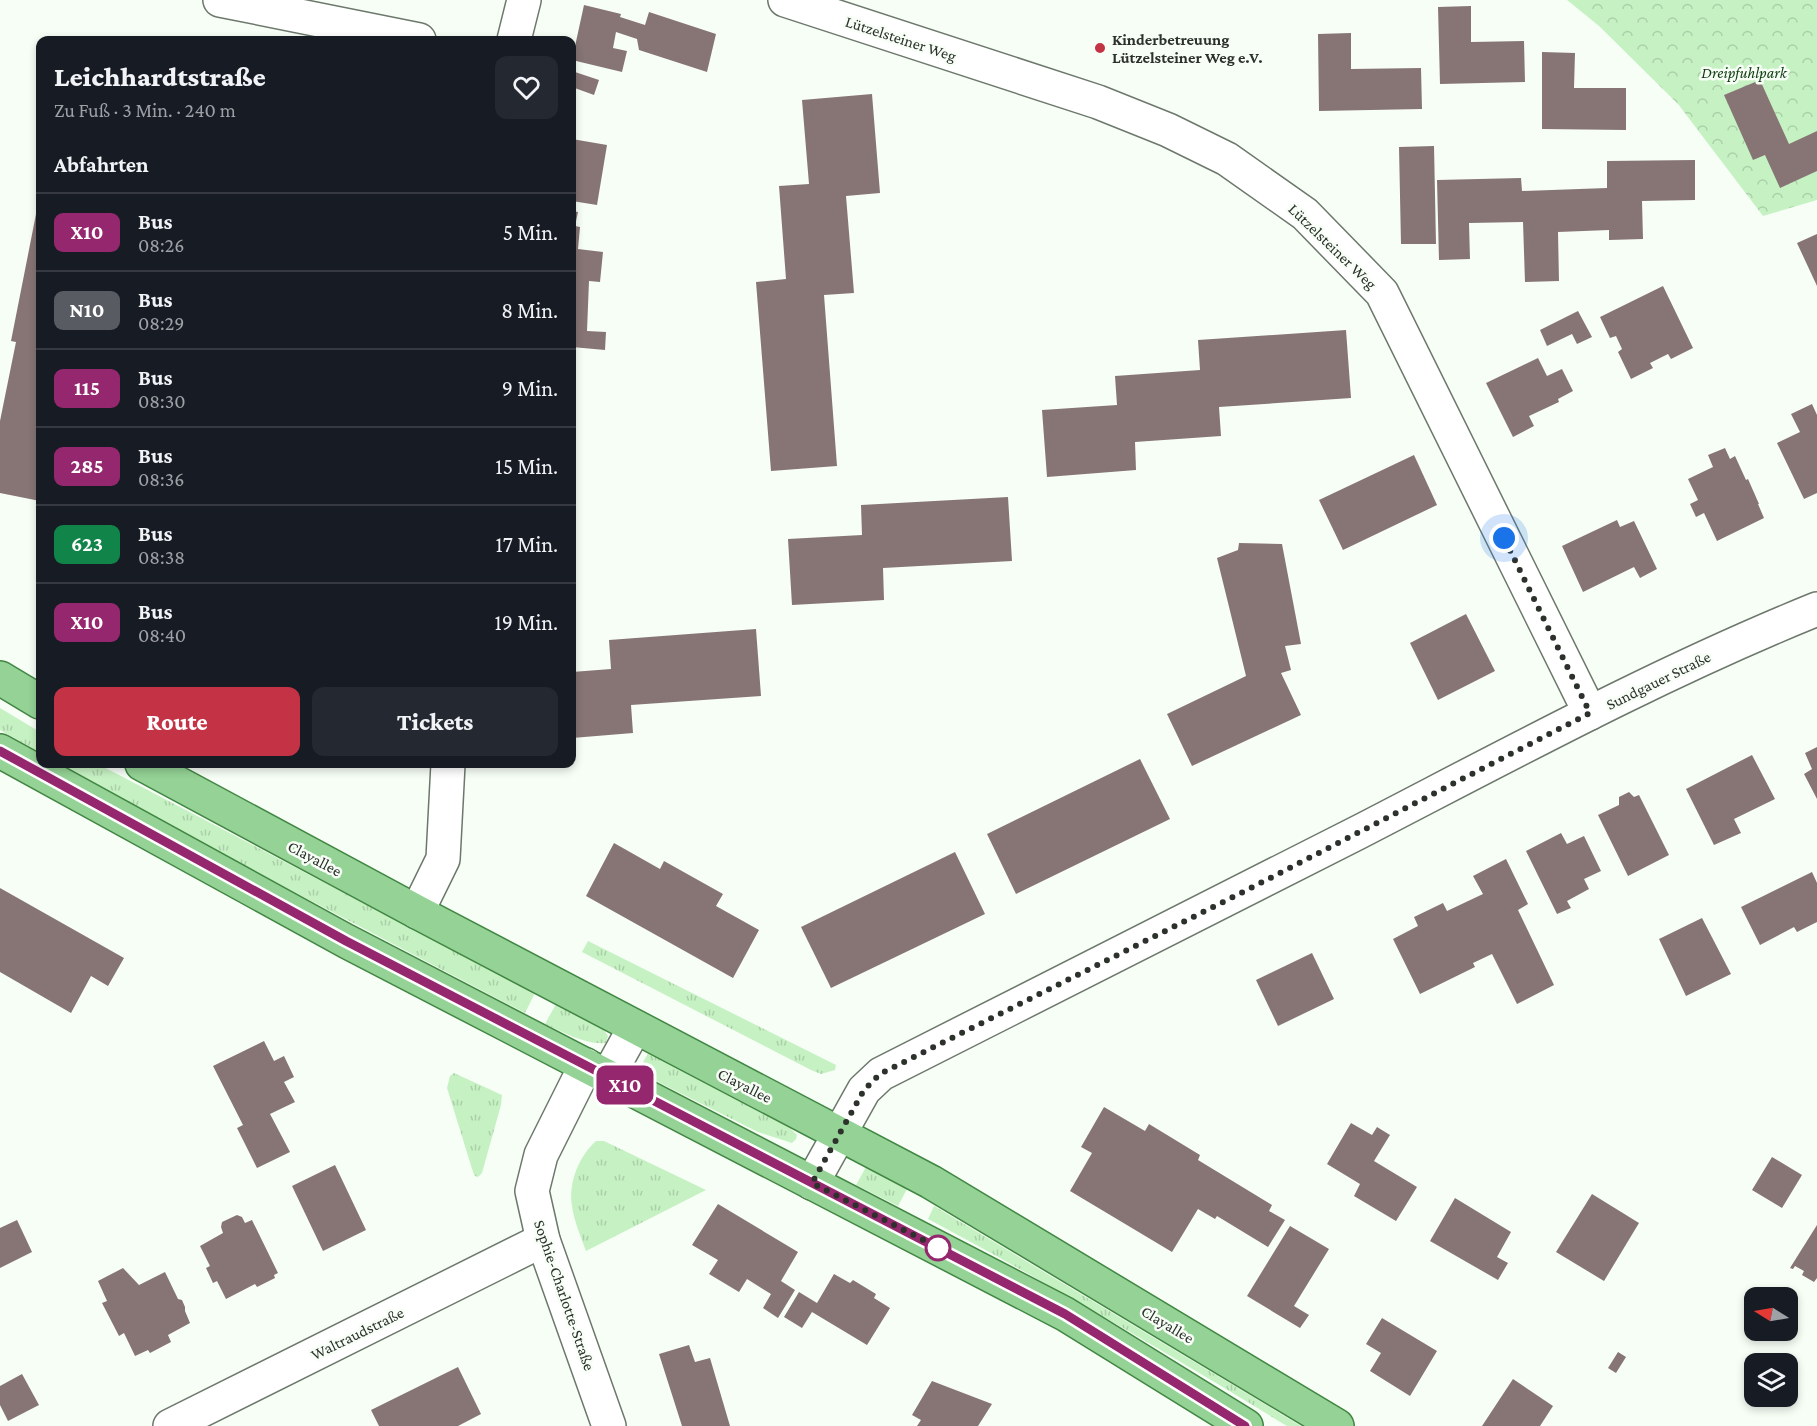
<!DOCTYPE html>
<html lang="de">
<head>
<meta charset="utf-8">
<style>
	body { margin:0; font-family:"Crimson Pro",serif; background:#242831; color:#f1f3f6; height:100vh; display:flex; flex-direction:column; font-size:22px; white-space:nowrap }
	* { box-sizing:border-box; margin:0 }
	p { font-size:20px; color:#9ea1a6 }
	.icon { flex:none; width:33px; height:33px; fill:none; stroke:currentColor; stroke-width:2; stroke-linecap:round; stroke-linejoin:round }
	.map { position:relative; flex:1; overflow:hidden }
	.sheet { position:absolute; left:36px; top:36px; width:540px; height:732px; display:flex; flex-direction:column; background:#171b24; border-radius:12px; box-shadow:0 3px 9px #0003 }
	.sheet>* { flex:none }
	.badge { padding:0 12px; border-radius:9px; font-size:21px; line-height:39px }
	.needle { width:39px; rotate:281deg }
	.buttons { position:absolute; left:1744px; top:1287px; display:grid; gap:12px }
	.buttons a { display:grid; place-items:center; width:54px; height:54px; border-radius:12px; background:#171b24; box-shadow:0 3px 9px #0003; font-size:30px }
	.you { position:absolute; width:30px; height:30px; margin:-15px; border:4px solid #fff; border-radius:50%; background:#1a73e8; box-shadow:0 0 0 9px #1a73e833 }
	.map>.badge { position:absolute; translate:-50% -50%; box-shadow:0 0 0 3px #fff }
	h2 { padding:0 18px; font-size:22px; line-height:54px }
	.round { display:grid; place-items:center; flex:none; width:63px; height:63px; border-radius:12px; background:#242831 }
	.overview { display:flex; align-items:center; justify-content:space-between; height:102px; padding:0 18px }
	h1 { font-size:28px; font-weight:800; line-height:45px }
	.primary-button { display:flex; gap:12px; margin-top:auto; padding:12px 18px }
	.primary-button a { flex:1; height:69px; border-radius:12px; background:#c43345; color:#fff; font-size:24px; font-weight:800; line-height:69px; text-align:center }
	.primary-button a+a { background:#242831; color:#f1f3f6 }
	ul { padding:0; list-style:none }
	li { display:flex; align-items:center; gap:18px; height:78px; padding:0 18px; border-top:2px solid #363941 }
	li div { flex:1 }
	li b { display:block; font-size:22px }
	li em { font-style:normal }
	li .badge { min-width:66px; font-weight:700; text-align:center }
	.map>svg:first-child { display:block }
</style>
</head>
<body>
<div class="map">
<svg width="1817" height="1426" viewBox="0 0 1817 1426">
	<defs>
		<pattern id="grass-tufts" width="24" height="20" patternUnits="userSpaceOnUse" patternTransform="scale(1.5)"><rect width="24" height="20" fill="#c6f2c3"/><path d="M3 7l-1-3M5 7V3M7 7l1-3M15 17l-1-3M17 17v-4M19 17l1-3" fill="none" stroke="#aad0a8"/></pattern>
		<pattern id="park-crowns" width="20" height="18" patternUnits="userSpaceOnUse" patternTransform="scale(1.5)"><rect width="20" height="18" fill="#c6f2c3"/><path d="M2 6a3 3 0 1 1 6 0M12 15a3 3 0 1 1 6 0" fill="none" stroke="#aad0a8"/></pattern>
	</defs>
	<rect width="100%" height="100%" fill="#f7fef6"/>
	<!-- grass -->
	<g fill="url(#grass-tufts)">
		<polygon points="0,708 40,732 40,753 0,730"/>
		<polygon points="59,764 98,764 535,993 525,1013 231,859"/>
		<polygon points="588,941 836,1065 835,1070 821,1074 811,1070 582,952"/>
		<path d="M 556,1004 L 604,1030 L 608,1036 L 606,1043 C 585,1045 563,1032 545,1024 Z"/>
		<polygon points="648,1053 790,1128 797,1135 796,1139 792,1143 758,1132 638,1072"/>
		<polygon points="454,1073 502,1095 501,1105 482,1173 478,1177 475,1176 473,1172 447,1088 450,1076"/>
		<path d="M 596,1141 L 604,1141 L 706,1190 L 586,1251 C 581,1237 574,1221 572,1206 C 568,1183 579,1156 596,1141 Z"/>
		<polygon points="866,1167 907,1189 898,1206 856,1185"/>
		<path d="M 934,1206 L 1301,1426 L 1287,1426 C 1169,1354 1050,1284 928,1219 Z"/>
	</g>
	<!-- park -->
	<polygon fill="url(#park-crowns)" points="1567,0 1817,0 1817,200 1763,216 1678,104 1599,26"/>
	<!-- building -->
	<g fill="#877575">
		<polygon points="584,5 621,14 620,17 645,25 649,12 716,34 707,72 639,50 637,39 616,32 613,48 627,51 622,72 572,60"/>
		<polygon points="1471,6 1471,42 1524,41 1525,82 1440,84 1438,7"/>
		<polygon points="1351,33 1351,69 1421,68 1422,109 1319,111 1318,34"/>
		<polygon points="1542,52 1575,53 1574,88 1626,88 1626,130 1542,129"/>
		<polygon points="572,71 599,80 594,95 572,87"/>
		<polygon points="1760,80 1789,144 1817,131 1817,171 1780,188 1765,155 1753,160 1724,95"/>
		<polygon points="872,94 880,193 846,196 854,293 824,295 837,466 771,471 756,282 786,279 779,186 809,184 802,100"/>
		<polygon points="572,139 607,145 597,205 572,201"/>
		<polygon points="1434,146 1436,244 1401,244 1399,147"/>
		<polygon points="1695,160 1695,200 1642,201 1643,239 1609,240 1609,230 1558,232 1559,281 1525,282 1523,222 1469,223 1470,259 1439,260 1437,180 1521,178 1522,191 1607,188 1607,161"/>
		<polygon points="39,199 40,199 40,501 0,493 0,421 16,342 11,341"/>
		<polygon points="572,211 578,212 575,226 580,227 578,249 603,252 600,282 589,281 587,331 606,332 605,350 572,347 573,330 572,330"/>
		<polygon points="1817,234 1817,286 1797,243"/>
		<polygon points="1663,286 1693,348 1671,359 1668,354 1650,363 1653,368 1631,379 1618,352 1622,349 1616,336 1610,338 1600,317"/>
		<polygon points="1578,311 1592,337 1577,344 1572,334 1547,346 1540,330"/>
		<polygon points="1346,330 1351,398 1219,407 1221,436 1135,442 1136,470 1047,477 1042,410 1117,405 1115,376 1200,370 1198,340"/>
		<polygon points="1538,358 1547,376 1562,369 1573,391 1558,399 1559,402 1529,416 1534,426 1513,437 1486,383"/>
		<polygon points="572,391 576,392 573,429 572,429"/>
		<polygon points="1812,404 1817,415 1817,493 1804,499 1777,443 1800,432 1791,414"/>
		<polygon points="1725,448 1730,459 1735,456 1746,480 1748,479 1759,504 1758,504 1764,518 1717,541 1704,513 1696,517 1690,504 1698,500 1688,479 1713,467 1708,455"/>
		<polygon points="1414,455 1437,505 1343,550 1319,500"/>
		<polygon points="1008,497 1012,561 883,568 884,600 792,605 788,539 862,535 861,505"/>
		<polygon points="1617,520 1620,527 1634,521 1657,569 1640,578 1634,567 1583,592 1562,546"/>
		<polygon points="1239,543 1282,544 1301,644 1285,646 1291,670 1281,673 1301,715 1192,766 1167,714 1246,676 1217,558 1238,550"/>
		<polygon points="1466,614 1495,671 1438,700 1410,643"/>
		<polygon points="756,629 761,696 631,705 633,733 572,738 572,672 611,669 609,640"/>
		<polygon points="1817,747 1817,799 1804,774 1812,769 1805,753"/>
		<polygon points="1752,755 1775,799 1734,819 1741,833 1714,845 1686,789"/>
		<polygon points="1140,759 1170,819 1016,894 987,834"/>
		<polygon points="1629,792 1634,797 1639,795 1669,855 1628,876 1598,815 1619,805 1619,797"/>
		<polygon points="1561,833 1567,844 1584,836 1601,871 1584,879 1589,889 1567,901 1571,908 1557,914 1526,851"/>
		<polygon points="614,843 660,869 664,861 723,894 716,906 759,930 733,978 586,896"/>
		<polygon points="955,852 985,914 831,988 801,927"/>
		<polygon points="1506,859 1528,904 1518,910 1554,985 1517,1004 1492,954 1473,963 1475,967 1420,994 1393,939 1418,926 1414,917 1443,903 1447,911 1483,894 1473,876"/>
		<polygon points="1812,872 1817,883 1817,922 1797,932 1794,927 1760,945 1741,907"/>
		<polygon points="0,888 124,958 108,986 91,976 71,1013 0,972"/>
		<polygon points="1702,918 1731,974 1686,996 1659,939"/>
		<polygon points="1312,953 1334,999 1278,1026 1256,980"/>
		<polygon points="264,1041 274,1061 284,1056 294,1077 284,1082 295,1102 270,1114 290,1152 257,1168 237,1128 243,1125 213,1066"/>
		<polygon points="1104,1107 1145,1131 1149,1124 1200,1155 1198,1160 1272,1205 1269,1211 1285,1220 1268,1247 1217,1216 1215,1219 1198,1209 1172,1252 1070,1191 1092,1153 1081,1147"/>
		<polygon points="1351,1123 1372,1135 1377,1127 1390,1135 1374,1161 1417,1187 1396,1221 1354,1196 1360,1184 1327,1164"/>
		<polygon points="1772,1157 1802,1175 1782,1208 1752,1190"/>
		<polygon points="335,1165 366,1230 323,1251 292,1186"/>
		<polygon points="1592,1194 1639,1223 1604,1281 1556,1252"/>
		<polygon points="1455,1198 1511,1232 1497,1257 1508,1263 1498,1280 1430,1241"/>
		<polygon points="718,1204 798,1252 781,1281 795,1290 778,1318 763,1308 771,1294 747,1279 739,1292 709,1274 718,1260 692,1245"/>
		<polygon points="237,1215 242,1217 245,1223 252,1220 278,1273 274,1275 275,1278 257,1287 255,1284 226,1299 217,1281 213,1283 206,1268 210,1266 200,1246 223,1233 221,1227 222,1222"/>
		<polygon points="17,1220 32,1252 0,1268 0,1228"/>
		<polygon points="1817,1225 1817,1278 1814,1282 1802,1275 1804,1271 1795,1266 1793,1269 1790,1268"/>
		<polygon points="1290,1226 1329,1249 1294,1306 1309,1315 1300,1328 1247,1296"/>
		<polygon points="123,1268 139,1285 165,1272 178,1299 182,1300 185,1307 185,1311 190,1323 168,1335 171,1342 150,1353 148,1350 135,1356 124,1333 119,1336 102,1303 107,1301 98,1281"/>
		<polygon points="834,1274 850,1283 853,1280 876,1294 874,1298 890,1308 867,1345 812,1312 802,1328 784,1317 799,1292 817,1303"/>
		<polygon points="1382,1318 1437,1351 1410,1396 1370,1371 1381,1353 1366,1344"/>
		<polygon points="689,1345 695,1362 710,1358 730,1426 682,1426 659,1354"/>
		<polygon points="1618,1352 1626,1357 1616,1373 1608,1368"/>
		<polygon points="458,1367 481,1414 458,1426 379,1426 371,1410"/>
		<polygon points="22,1374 39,1405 8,1421 0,1405 0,1386"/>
		<polygon points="1513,1379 1553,1406 1540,1426 1482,1426"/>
		<polygon points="932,1381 992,1404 978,1426 917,1426 921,1420 912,1415"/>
	</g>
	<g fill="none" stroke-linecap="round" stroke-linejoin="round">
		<defs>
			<g id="minor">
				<polyline points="220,0 419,40"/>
				<polyline points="785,0 1098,102 1168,130 1227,159 1305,214 1382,293 1590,713"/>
				<polyline points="514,40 524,0"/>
				<polyline points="417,912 443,859 448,764"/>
				<polyline points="586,1065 541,1155 532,1191 543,1240 609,1426"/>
				<polyline points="608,1076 635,1027"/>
				<path d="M 812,1183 L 864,1090 L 881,1074 C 1040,994 1200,914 1359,832 C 1510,754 1659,673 1817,609"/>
				<polyline points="170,1426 543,1240"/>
			</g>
			<g id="major">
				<polyline points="0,678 40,702"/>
				<polyline points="0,751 346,941 1065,1314 1246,1426"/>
				<polyline points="142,764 417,912 931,1182 1337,1426"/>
			</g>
		</defs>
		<!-- minor casing -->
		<use href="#minor" stroke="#6d786c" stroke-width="36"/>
		<!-- major casing -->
		<use href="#major" stroke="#418642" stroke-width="36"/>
		<!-- minor -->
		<use href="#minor" stroke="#fff" stroke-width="33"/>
		<!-- major -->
		<use href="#major" stroke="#94d295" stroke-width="33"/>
	</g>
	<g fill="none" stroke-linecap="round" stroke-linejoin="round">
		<defs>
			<polyline id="line" points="0,751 346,941 1065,1314 1245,1426"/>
		</defs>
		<!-- line casing -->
		<use href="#line" stroke="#fff" stroke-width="14"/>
		<!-- line -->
		<use href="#line" stroke="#95276e" stroke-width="9"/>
		<!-- walk -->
		<polyline stroke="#2c312c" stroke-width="6" stroke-dasharray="0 10.8" points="938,1248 945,1251 812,1183 864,1090 880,1074 1245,891 1590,713 1504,538"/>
	</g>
	<!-- markers -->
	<circle fill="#c43345" stroke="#f7fef6" stroke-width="2" cx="1100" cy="48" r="6"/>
	<circle fill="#fff" stroke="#95276e" stroke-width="3" cx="938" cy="1248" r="12"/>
	<g text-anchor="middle" stroke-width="5" stroke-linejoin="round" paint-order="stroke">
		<!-- street labels -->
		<g font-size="16" fill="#2c312c" stroke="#f7fef6">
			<text transform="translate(901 38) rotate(18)" y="6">Lützelsteiner Weg</text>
			<text transform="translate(1333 246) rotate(44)" y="6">Lützelsteiner Weg</text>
			<text transform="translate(1658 680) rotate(-26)" y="6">Sundgauer Straße</text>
			<text transform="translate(315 858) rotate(28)" y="6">Clayallee</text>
			<text transform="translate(745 1085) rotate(27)" y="6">Clayallee</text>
			<text transform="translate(565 1295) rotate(71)" y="6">Sophie-Charlotte-Straße</text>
			<text transform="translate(1168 1324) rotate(31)" y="6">Clayallee</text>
			<text transform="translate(357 1333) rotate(-26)" y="6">Waltraudstraße</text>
		</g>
		<!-- poi labels -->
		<g font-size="16" font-weight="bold" fill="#2c312c" stroke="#f7fef6" text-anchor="start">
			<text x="1112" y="45">Kinderbetreuung<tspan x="1112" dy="18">Lützelsteiner Weg e.V.</tspan></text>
		</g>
		<!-- park labels -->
		<g font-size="16" font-style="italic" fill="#0d3b0f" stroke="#f7fef6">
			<text x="1744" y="78">Dreipfuhlpark</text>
		</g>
	</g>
</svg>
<div class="buttons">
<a><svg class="needle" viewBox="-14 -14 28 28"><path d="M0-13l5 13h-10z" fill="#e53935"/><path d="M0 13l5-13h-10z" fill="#9ea1a6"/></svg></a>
<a><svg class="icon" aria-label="layers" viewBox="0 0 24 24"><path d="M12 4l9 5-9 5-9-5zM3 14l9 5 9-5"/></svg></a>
</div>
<div class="you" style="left:1504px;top:538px"></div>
<b class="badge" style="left:625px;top:1085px;background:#95276e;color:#fff">X10</b>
<section class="sheet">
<div class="overview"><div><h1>Leichhardtstraße</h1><p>Zu Fuß · 3 Min. · 240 m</p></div><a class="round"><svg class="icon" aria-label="heart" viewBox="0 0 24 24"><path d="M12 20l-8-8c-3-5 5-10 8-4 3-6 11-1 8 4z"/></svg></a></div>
<h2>Abfahrten</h2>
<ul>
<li><span class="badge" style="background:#95276e;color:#fff">X10</span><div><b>Bus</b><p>08:26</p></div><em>5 Min.</em></li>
<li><span class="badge" style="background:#595b62;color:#fff">N10</span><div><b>Bus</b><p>08:29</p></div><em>8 Min.</em></li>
<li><span class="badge" style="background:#95276e;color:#fff">115</span><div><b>Bus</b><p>08:30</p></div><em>9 Min.</em></li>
<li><span class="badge" style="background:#95276e;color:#fff">285</span><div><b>Bus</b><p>08:36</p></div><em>15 Min.</em></li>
<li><span class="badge" style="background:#108449;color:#fff">623</span><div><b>Bus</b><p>08:38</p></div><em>17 Min.</em></li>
<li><span class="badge" style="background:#95276e;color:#fff">X10</span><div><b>Bus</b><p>08:40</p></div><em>19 Min.</em></li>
</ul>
<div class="primary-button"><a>Route</a><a>Tickets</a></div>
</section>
</div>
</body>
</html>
